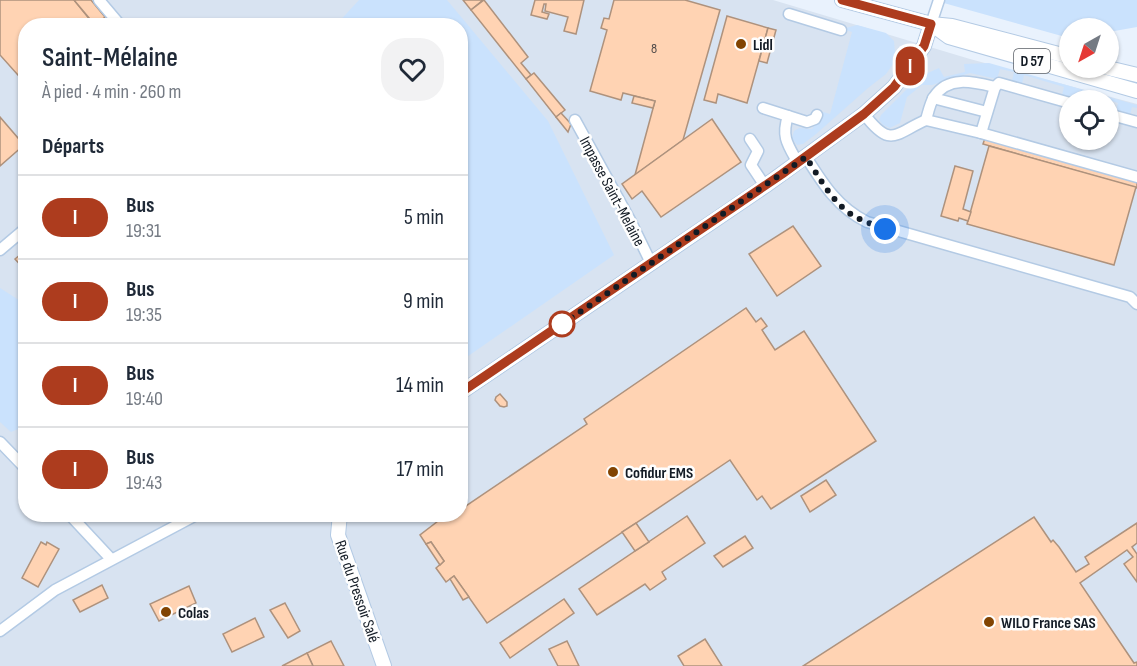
<!DOCTYPE html>
<html lang="fr">
<head>
<meta charset="utf-8">
<style>
	body { margin:0; font-family:"Sofia Sans Condensed",sans-serif; background:#f2f2f3; color:#1f2937; height:100vh; display:flex; flex-direction:column; font-size:22px; white-space:nowrap }
	* { box-sizing:border-box; margin:0 }
	p { font-size:20px; color:#747a83 }
	.icon { flex:none; width:33px; height:33px; fill:none; stroke:currentColor; stroke-width:2; stroke-linecap:round; stroke-linejoin:round }
	.map { position:relative; flex:1; overflow:hidden }
	.sheet { position:absolute; left:18px; top:18px; width:450px; height:504px; display:flex; flex-direction:column; background:#fff; border-radius:24px; box-shadow:0 2px 4px #0004 }
	.sheet>* { flex:none }
	.badge { padding:0 12px; border-radius:20px; font-size:21px; line-height:39px }
	.needle { width:39px; rotate:219deg }
	.controls { position:absolute; left:1059px; top:18px; display:grid; gap:12px }
	.controls a { display:grid; place-items:center; width:60px; height:60px; border-radius:50%; background:#fff; box-shadow:0 2px 4px #0004; font-size:30px }
	.you { position:absolute; width:30px; height:30px; margin:-15px; border:4px solid #fff; border-radius:50%; background:#1a73e8; box-shadow:0 0 0 9px #1a73e833 }
	.map>.badge { position:absolute; translate:-50% -50%; box-shadow:0 0 0 3px #fff }
	h2 { padding:0 24px; font-size:22px; line-height:54px }
	.round { display:grid; place-items:center; flex:none; width:63px; height:63px; border-radius:24px; background:#f2f2f3 }
	.summary { display:flex; align-items:center; justify-content:space-between; height:102px; padding:0 24px }
	h1 { font-size:28px; font-weight:600; line-height:45px }
	ul { padding:0; list-style:none }
	li { display:flex; align-items:center; gap:18px; height:84px; padding:0 24px; border-top:2px solid #e0e1e3 }
	li div { flex:1 }
	li b { display:block; font-size:22px }
	li em { font-style:normal }
	li .badge { min-width:66px; font-weight:700; text-align:center }
	.map>svg:first-child { display:block }
</style>
</head>
<body>
<div class="map">
<svg width="1137" height="666" viewBox="0 0 1137 666">
	<rect width="100%" height="100%" fill="#e9f2fd"/>
	<!-- built -->
	<path fill="#d8e3f1" fill-rule="evenodd" d="M 0,0 L 773,0 L 970,59 L 1137,104 L 1137,666 L 0,666 ZM 26,26 L 460,26 L 460,514 L 26,514 ZM 1070,100 L 1108,100 L 1108,140 L 1070,140 Z"/>
	<!-- green -->
	<g fill="#cae2fd">
		<polygon points="359,0 447,0 548,121 614,255 461,361 460,26 336,25"/>
		<polygon points="933,0 1137,0 1137,27 1109,32 1108,28 1070,28 1069,38"/>
		<polygon points="857,25 886,33 894,41 895,53 893,64 886,74 868,88 816,134 803,144 797,145 792,138 794,131 799,128 812,129 823,112 830,114 852,32 846,30 846,28"/>
		<polygon points="989,63 1137,105 1137,108 1132,107 1130,115 1116,110 1118,103 1079,91 1076,99 1062,95 1064,87 1024,75 1022,84 1012,81 1014,72 1000,69 997,79 970,73 932,85 922,85 907,97 900,123 890,128 883,125 879,120 881,115 919,77 939,68 944,77 965,72 964,64"/>
		<polygon points="0,288 25,304 25,426 11,432 0,422"/>
	</g>
	<!-- building -->
	<g fill="#ffd3b3" stroke="#ae927d" stroke-width="1.5">
		<polygon points="0,0 74,0 95,26 26,26 26,84 0,55"/>
		<polygon points="74,0 91,0 105,17 95,25"/>
		<polygon points="463,0 483,0 471,10"/>
		<polygon points="484,0 528,57 521,63 531,75 526,79 471,10"/>
		<polygon points="535,0 584,0 576,34 564,31 568,17 545,11 546,4 544,4 542,12 549,14 547,19 531,15"/>
		<polygon points="614,0 685,0 720,10 683,140 635,175 655,101 623,93 621,100 590,91 607,30 601,28 604,18 609,19"/>
		<polygon points="727,16 768,28 747,103 718,94 716,103 704,100"/>
		<polygon points="768,28 776,30 767,63 759,61"/>
		<polygon points="534,73 565,110 556,117 526,79"/>
		<polygon points="634,96 655,101 653,108 632,103"/>
		<polygon points="561,113 571,124 568,132 556,117"/>
		<polygon points="0,117 24,145 0,166"/>
		<polygon points="712,119 741,162 661,217 642,191 632,199 622,184"/>
		<polygon points="987,132 1137,175 1137,188 983,144"/>
		<polygon points="989,146 1136,187 1114,265 967,224"/>
		<polygon points="955,166 973,171 963,209 971,212 968,221 959,218 958,221 941,216"/>
		<polygon points="793,226 821,266 777,296 749,254"/>
		<polygon points="26,250 26,271 15,259"/>
		<polygon points="746,308 756,322 761,318 767,326 762,330 775,350 804,331 876,441 771,509 762,496 757,500 730,460 487,623 454,576 446,582 436,568 444,561 431,542 426,544 420,535 442,518 444,521 453,514 460,514 460,510 587,424 584,419"/>
		<polygon points="500,394 507,402 507,406 504,407 500,406 495,400 496,397"/>
		<polygon points="826,480 836,495 810,512 801,496"/>
		<polygon points="687,516 705,543 662,572 666,579 650,590 645,584 597,615 579,589"/>
		<polygon points="1034,517 1051,542 1053,540 1059,547 1076,572 1089,564 1085,557 1137,523 1137,543 1132,547 1137,554 1137,582 1124,564 1133,557 1127,550 1080,583 1134,663 1137,662 1137,666 803,666"/>
		<polygon points="636,523 649,542 635,551 622,532"/>
		<polygon points="745,536 753,548 723,567 714,556"/>
		<polygon points="41,542 46,545 47,542 59,549 38,587 22,578"/>
		<polygon points="431,542 444,561 440,565 426,544"/>
		<polygon points="454,576 469,597 463,600 450,579"/>
		<polygon points="102,585 108,598 80,612 73,600"/>
		<polygon points="189,586 196,603 159,621 150,604"/>
		<polygon points="564,599 574,613 510,658 500,643"/>
		<polygon points="285,603 300,631 288,638 270,610"/>
		<polygon points="255,618 264,637 232,652 223,634"/>
		<polygon points="705,639 722,666 684,666 678,656"/>
		<polygon points="331,641 344,666 313,666 307,653"/>
		<polygon points="567,641 579,666 558,666 549,649"/>
		<polygon points="307,653 313,666 282,666"/>
	</g>
	<g fill="none" stroke-linecap="round" stroke-linejoin="round">
		<defs>
			<g id="minor">
				<polyline points="99,0 121,26"/>
				<polyline points="789,14 841,30"/>
				<polyline points="931,24 939,0"/>
				<polyline points="933,98 987,112"/>
				<polyline points="763,108 807,122 815,119 817,115"/>
				<path d="M 864,114 C 891,149 894,134 926,120 L 981,133 L 995,87"/>
				<polyline points="1108,114 1137,122"/>
				<path d="M 788,116 C 781,137 788,145 798,163"/>
				<polyline points="575,120 631,222 651,263"/>
				<path d="M 926,120 C 928,113 930,103 934,97 C 948,75 974,82 995,87 L 999,83 L 1070,103"/>
				<polyline points="981,133 1137,177"/>
				<polyline points="750,139 758,151 751,165 765,186"/>
				<path d="M 806,157 C 823,184 838,208 867,222 L 1130,297 L 1137,304"/>
				<polyline points="0,250 26,228"/>
				<polyline points="0,442 26,469"/>
				<polyline points="69,514 111,559"/>
				<polyline points="0,631 55,590 198,514"/>
			</g>
			<g id="major">
				<polyline points="842,0 931,24 952,26 1070,57"/>
				<polyline points="931,24 949,37 1137,91"/>
				<polyline points="1108,68 1137,75"/>
				<polyline points="460,393 765,186 864,114 894,87 924,46 931,24"/>
				<polyline points="340,514 338,535 384,666"/>
			</g>
		</defs>
		<!-- minor casing -->
		<use href="#minor" stroke="#b3cae4" stroke-width="13"/>
		<!-- major casing -->
		<use href="#major" stroke="#b3cae4" stroke-width="16"/>
		<!-- minor -->
		<use href="#minor" stroke="#fff" stroke-width="10"/>
		<!-- major -->
		<use href="#major" stroke="#fff" stroke-width="14"/>
	</g>
	<g fill="none" stroke-linecap="round" stroke-linejoin="round">
		<defs>
			<polyline id="line" points="460,393 782,174 864,114 894,87 916,57 924,46 931,24 842,0"/>
		</defs>
		<!-- line casing -->
		<use href="#line" stroke="#fff" stroke-width="14"/>
		<!-- line -->
		<use href="#line" stroke="#ad3c1e" stroke-width="9"/>
		<!-- walk -->
		<path stroke="#131b25" stroke-width="6" stroke-dasharray="0 10.8" d="M 562,324 L 558,327 L 806,157 C 819,177 833,204 854,216 C 864,222 875,225 885,229"/>
	</g>
	<!-- markers -->
	<g fill="#824402" stroke="#fefefe" stroke-width="2">
		<circle cx="741" cy="44" r="6"/>
		<circle cx="613" cy="472" r="6"/>
		<circle cx="166" cy="612" r="6"/>
		<circle cx="989" cy="622" r="6"/>
	</g>
	<circle fill="#fff" stroke="#ad3c1e" stroke-width="3" cx="562" cy="324" r="12"/>
	<g text-anchor="middle" stroke-width="5" stroke-linejoin="round" paint-order="stroke">
		<!-- number labels -->
		<g font-size="14" fill="#4e4948">
			<text x="654" y="53">8</text>
		</g>
		<!-- shield labels -->
		<rect fill="#fefefe" stroke="#5a5f66" stroke-width="1.5" x="1014" y="49" width="36" height="24" rx="4.5"/>
		<g font-size="15" font-weight="bold" fill="#131b25">
			<text x="1032" y="66">D 57</text>
		</g>
		<!-- poi labels -->
		<g font-size="16" font-weight="bold" fill="#131b25" stroke="#fefefe" text-anchor="start">
			<text x="753" y="50">Lidl</text>
			<text x="625" y="478">Cofidur EMS</text>
			<text x="178" y="618">Colas</text>
			<text x="1001" y="628">WILO France SAS</text>
		</g>
		<!-- street labels -->
		<g font-size="16" fill="#131b25" stroke="#fefefe">
			<text transform="translate(613 191) rotate(62)" y="6">Impasse Saint-Melaine</text>
			<text transform="translate(358 591) rotate(71)" y="6">Rue du Pressoir Salé</text>
		</g>
	</g>
</svg>
<div class="controls">
<a><svg class="needle" viewBox="-14 -14 28 28"><path d="M0-13l5 13h-10z" fill="#e53935"/><path d="M0 13l5-13h-10z" fill="#747a83"/></svg></a>
<a><svg class="icon" aria-label="locate" viewBox="0 0 24 24"><circle cx="12" cy="12" r="6"/><path d="M12 2v4M12 18v4M2 12h4M18 12h4"/></svg></a>
</div>
<div class="you" style="left:885px;top:229px"></div>
<b class="badge" style="left:910px;top:66px;background:#ad3c1e;color:#fff">I</b>
<section class="sheet">
<div class="summary"><div><h1>Saint-Mélaine</h1><p>À pied · 4 min · 260 m</p></div><a class="round"><svg class="icon" aria-label="heart" viewBox="0 0 24 24"><path d="M12 20l-8-8c-3-5 5-10 8-4 3-6 11-1 8 4z"/></svg></a></div>
<h2>Départs</h2>
<ul>
<li><span class="badge" style="background:#ad3c1e;color:#fff">I</span><div><b>Bus</b><p>19:31</p></div><em>5 min</em></li>
<li><span class="badge" style="background:#ad3c1e;color:#fff">I</span><div><b>Bus</b><p>19:35</p></div><em>9 min</em></li>
<li><span class="badge" style="background:#ad3c1e;color:#fff">I</span><div><b>Bus</b><p>19:40</p></div><em>14 min</em></li>
<li><span class="badge" style="background:#ad3c1e;color:#fff">I</span><div><b>Bus</b><p>19:43</p></div><em>17 min</em></li>
</ul>
</section>
</div>
</body>
</html>
